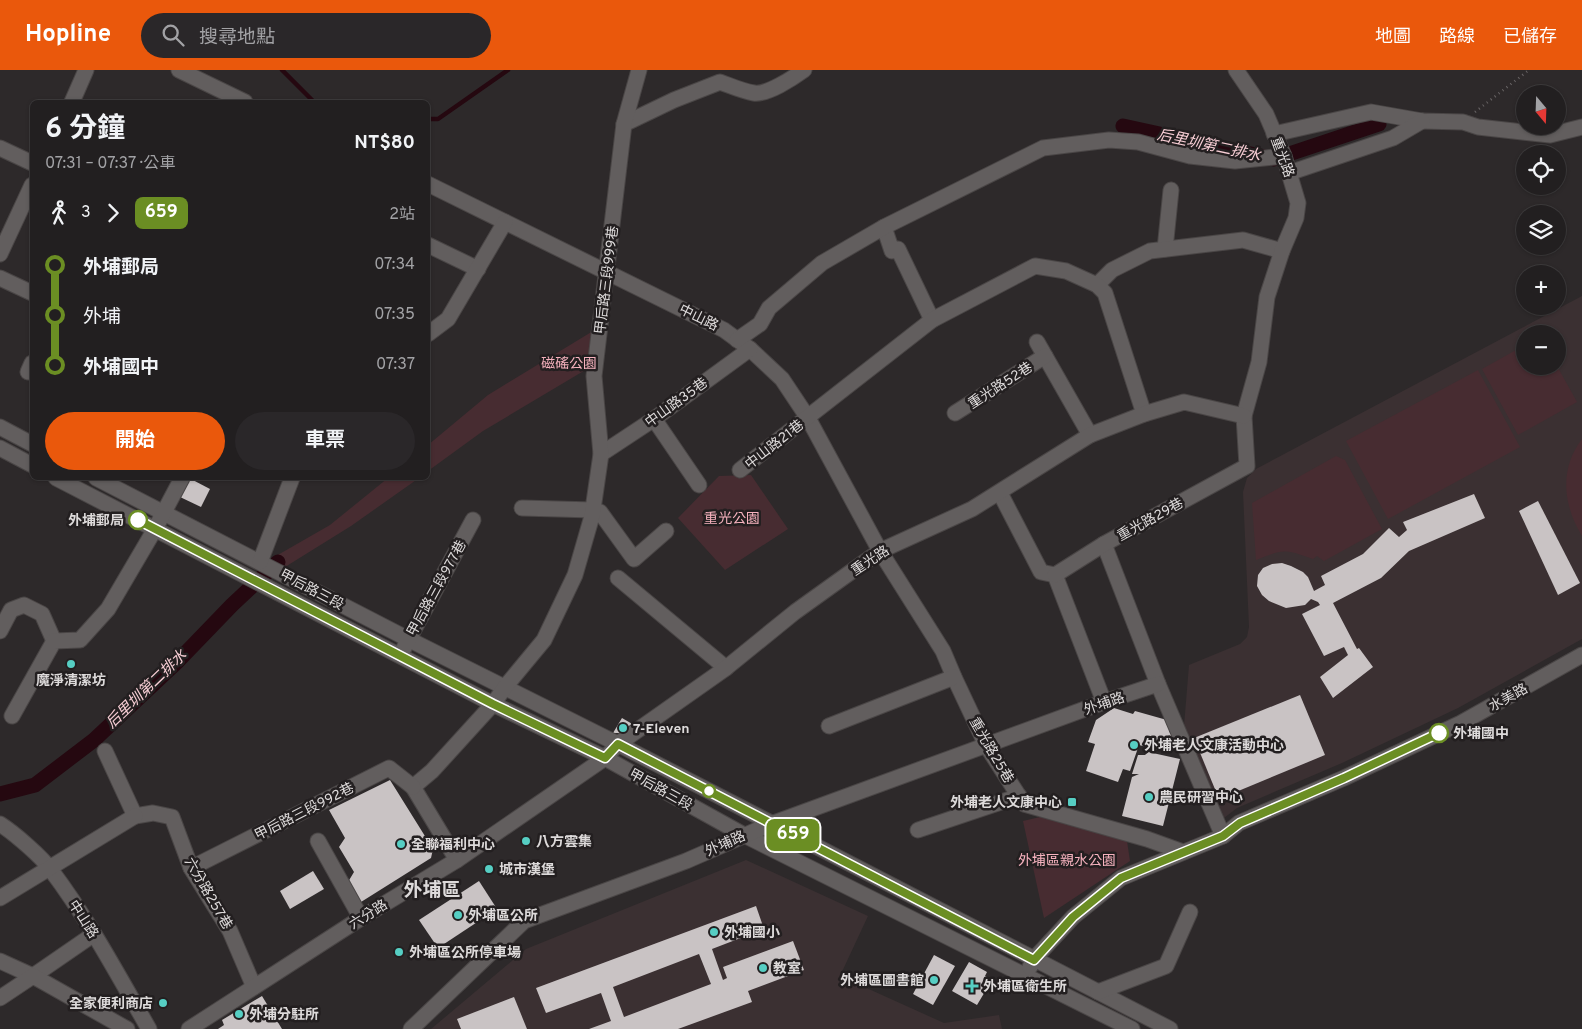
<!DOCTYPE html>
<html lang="zh-TW">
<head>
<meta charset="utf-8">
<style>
	body { margin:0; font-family:Overpass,"Noto Sans TC",sans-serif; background:#2a2729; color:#f1f3f6; height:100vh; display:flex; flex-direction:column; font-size:19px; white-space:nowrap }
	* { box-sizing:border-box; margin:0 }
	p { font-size:16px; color:#a2a2a5 }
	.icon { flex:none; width:28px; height:28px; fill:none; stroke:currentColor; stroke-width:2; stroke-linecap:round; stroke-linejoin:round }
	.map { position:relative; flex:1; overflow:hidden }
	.panel { position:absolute; left:30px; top:30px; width:400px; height:380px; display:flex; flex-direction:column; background:#221f20; border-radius:8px; box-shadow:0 1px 4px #0004,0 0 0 1px #3f3d3e }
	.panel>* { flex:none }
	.badge { padding:0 10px; border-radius:8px; font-size:18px; line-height:32px }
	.needle { width:32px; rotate:161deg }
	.fabs { position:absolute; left:1516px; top:15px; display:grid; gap:10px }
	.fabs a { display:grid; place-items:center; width:50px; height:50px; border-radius:50%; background:#221f20; box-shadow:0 1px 4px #0004,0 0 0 1px #3f3d3e; font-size:25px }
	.map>.badge { position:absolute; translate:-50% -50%; box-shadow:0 0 0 2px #fff }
	.legs { display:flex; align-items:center; gap:8px; height:55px; padding:0 15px; font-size:16px }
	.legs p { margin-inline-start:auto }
	.overview { display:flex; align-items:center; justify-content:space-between; height:85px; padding:0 15px }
	h1 { font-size:28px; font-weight:700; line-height:38px }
	.button { display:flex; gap:10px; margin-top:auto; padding:10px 15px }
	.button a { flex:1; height:58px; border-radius:30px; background:#ea580c; color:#fff; font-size:20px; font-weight:700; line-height:58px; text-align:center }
	.button a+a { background:#2a2729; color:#f1f3f6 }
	ul { padding:0 15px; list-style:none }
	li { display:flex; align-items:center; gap:18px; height:50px; font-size:19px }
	li i { display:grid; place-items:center; width:8px; height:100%; margin:0 6px; background:currentColor }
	li i::after { content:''; width:12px; height:12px; margin:-6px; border:4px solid; border-radius:50%; background:#221f20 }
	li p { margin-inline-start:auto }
	li:first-child i { background:linear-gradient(#0000 50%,currentColor 0) }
	li:last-child i { background:linear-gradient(currentColor 50%,#0000 0) }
	header { display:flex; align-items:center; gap:30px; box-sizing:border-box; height:70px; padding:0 25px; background:#ea580c; color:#fff }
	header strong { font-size:24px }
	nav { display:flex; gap:28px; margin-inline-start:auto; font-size:18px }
	.search { width:350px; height:45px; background:#2a2729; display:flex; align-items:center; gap:12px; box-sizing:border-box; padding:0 18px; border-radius:28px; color:#a2a2a5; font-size:19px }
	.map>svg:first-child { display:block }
</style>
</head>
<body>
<header>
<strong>Hopline</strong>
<div class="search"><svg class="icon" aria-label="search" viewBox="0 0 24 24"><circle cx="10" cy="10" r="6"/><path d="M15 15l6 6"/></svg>搜尋地點</div>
<nav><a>地圖</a><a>路線</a><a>已儲存</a></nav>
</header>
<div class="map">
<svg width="1582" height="959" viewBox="0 0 1582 959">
	<rect width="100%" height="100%" fill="#2d292a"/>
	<!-- built -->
	<g fill="#3b3032" fill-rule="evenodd">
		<path d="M 1582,226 L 1582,569 L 1458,638 L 1342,693 L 1237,738 L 1220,751 L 1184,656 L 1189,595 L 1240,574 L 1247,567 L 1249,557 L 1243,422 L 1247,408 L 1256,399 ZM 1525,264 L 1558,264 L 1558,296 L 1525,296 Z"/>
		<polygon points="746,790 868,846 840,906 944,953 999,945 1002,959 431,959 526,879"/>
	</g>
	<!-- green -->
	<g fill="#472c31">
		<polygon points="593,261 587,299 483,361 428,401 428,375 488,325"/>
		<polygon points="1525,275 1525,296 1557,296 1577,332 1518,365 1482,299"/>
		<polygon points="1478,300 1520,377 1388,449 1346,371"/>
		<path d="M 1582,369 L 1582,466 C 1563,435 1559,399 1582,369 Z"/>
		<path d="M 1336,386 L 1345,390 L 1382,459 L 1324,491 L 1317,486 L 1313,489 C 1284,479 1284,479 1256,490 L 1252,433 Z"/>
		<polygon points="751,405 788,459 725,500 678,448 719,406"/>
		<polygon points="388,408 419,408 351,456 285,497 276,486 330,455"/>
		<polygon points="1040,747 1127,771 1130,791 1044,848 1023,751"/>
	</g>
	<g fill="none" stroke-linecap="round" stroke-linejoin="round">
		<!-- stream -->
		<g stroke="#250810" stroke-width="4.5">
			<polyline points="282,0 313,31 316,32"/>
			<polyline points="428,49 438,49 508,0"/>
		</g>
		<!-- canal -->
		<g stroke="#250810" stroke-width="15">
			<polyline points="1123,56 1274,89 1379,54"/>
			<polyline points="0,724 35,715 94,670 177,592 232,535 278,492"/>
		</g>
	</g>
	<!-- building -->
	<g fill="#c9c3c4" fill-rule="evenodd">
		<polygon points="189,408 210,419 201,437 180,427"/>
		<polygon points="1474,424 1485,448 1409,481 1381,508 1333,533 1357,579 1359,578 1373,597 1333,628 1320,607 1348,585 1344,577 1324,586 1302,544 1320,535 1318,532 1311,529 1305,535 1286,538 1269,531 1262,525 1257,516 1258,505 1263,498 1272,494 1282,493 1291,496 1303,502 1308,507 1314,521 1325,515 1321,506 1363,484 1389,458 1399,467 1407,460 1403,452"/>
		<polygon points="1538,431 1580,513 1558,525 1519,441"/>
		<polygon points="1300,625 1325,685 1219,729 1194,668"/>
		<polygon points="1114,638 1133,644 1135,641 1174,652 1169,662 1179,665 1170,683 1139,675 1130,701 1123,699 1118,712 1086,701 1095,674 1088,672 1096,650"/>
		<polygon points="622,648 634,655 621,663 613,663"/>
		<polygon points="1148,682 1180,689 1163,756 1122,746 1132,707 1139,704 1132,704 1138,685 1145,685"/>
		<polygon points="390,710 433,779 431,788 361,832 348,812 354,802 339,777 345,768 329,740"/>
		<polygon points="313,801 324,819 290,839 280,821"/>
		<polygon points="479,811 497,839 438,878 419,850"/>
		<path d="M 756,836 L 764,859 L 712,879 L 723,910 L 727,908 L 723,897 L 793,871 L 804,900 L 748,921 L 752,932 L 678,959 L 589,959 L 611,951 L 601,923 L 546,943 L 536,918 ZM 699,884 L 711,914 L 624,947 L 613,917 Z"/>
		<polygon points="934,885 955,896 933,935 913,924"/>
		<polygon points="969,892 987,902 985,906 992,910 977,935 952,921"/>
		<polygon points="262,926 282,959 218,959 224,955 222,950"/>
		<polygon points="514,927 527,959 461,959 457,949"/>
	</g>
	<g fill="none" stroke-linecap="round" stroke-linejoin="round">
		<defs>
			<g id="minor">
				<polyline points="179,0 245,32"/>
				<polyline points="72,32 86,0"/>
				<path d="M 624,54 L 674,30 L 720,12 C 731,16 742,21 754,23 C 767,25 793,8 804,0"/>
				<polyline points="1274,64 1371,42 1422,51 1463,52 1478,57 1550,65 1582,57"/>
				<polyline points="0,78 32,93"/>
				<polyline points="1289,103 1393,68 1422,51"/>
				<polyline points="428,114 724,260 750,279 782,309 808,348 880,481 943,581 954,607 986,675 1024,734 1147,769 1183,782"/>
				<polyline points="884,157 892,181 898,179 932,250"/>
				<polyline points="428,175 478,199"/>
				<polyline points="1165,179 1171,120"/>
				<polyline points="0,184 32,115"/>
				<polyline points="0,208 32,223"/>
				<polyline points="1097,215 1112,200 1150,181 1243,170 1282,181"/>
				<polyline points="428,264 448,249 505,152"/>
				<polyline points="737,270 760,254 769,238 822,193 884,157 1043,78 1109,70 1138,72 1190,86 1235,91 1284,86"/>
				<polyline points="1037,272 1090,365"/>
				<polyline points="28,302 32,293"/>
				<polyline points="955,343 1045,286"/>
				<polyline points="654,349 699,415"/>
				<polyline points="0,357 32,374"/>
				<polyline points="0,378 32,395"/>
				<polyline points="601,384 654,349 750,279"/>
				<polyline points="740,400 932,250 1035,196 1066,201 1097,215 1105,223 1144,344"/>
				<polyline points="56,408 493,634 605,688 744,765 1132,959"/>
				<polyline points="96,408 408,569 618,674 1170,959"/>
				<polyline points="1000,423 1041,502 1055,505 1104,632"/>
				<polyline points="522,438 593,440 600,442 634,489 666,461"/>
				<polyline points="1104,474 1158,614 1223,766"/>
				<polyline points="260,492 292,408"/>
				<polyline points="1055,505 1104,474 1247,396 1244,346 1259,292 1267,227 1282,181 1296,148 1298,133 1284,86 1266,44 1236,0"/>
				<polyline points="618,508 726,598"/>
				<polyline points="0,561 11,540 24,535 42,544 54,571"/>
				<polyline points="404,578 473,450"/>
				<polyline points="12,646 54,571 80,570 108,539 155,459 182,408"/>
				<polyline points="829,656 954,607"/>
				<polyline points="105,681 135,746 153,743 172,747 191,798 230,861 254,917"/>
				<path d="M 0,754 C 14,763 42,787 51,800 C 88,849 118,905 149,959"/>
				<polyline points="918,760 1019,726"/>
				<polyline points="318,771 361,848"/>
				<polyline points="457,790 413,717 432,701 493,634 505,617 544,570 575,505 592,446 601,384 594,306 624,54 639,0"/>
				<polyline points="191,798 389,698 413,717"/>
				<polyline points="0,828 135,746"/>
				<polyline points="0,891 33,906 94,864"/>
				<polyline points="1030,897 1034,889 1073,847 1121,808 1223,766 1239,753 1344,708 1461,653 1582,585"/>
				<polyline points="1098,922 1166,896 1190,842"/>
				<polyline points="0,928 33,906 127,959"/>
				<polyline points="189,959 361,848 457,790 605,688 618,674 726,598 795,542 880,481 972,439 1090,365 1144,344 1184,332 1244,346"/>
				<polyline points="411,959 524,851 686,791 771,754 1104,632 1158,614"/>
			</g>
		</defs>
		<!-- minor casing -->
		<use href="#minor" stroke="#4a4646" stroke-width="17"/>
		<!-- path -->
		<polyline stroke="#686465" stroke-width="2.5" stroke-dasharray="1 4" stroke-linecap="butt" points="1475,42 1529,0"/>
		<!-- minor -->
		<use href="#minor" stroke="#625e5e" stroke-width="15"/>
	</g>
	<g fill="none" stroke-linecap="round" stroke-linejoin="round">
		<defs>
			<polyline id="line-1" points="138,450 493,634 605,688 618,674 1034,890 1073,847 1121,808 1223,766 1240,753 1344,708 1439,663"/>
		</defs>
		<!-- line-1 casing -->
		<use href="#line-1" stroke="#fff" stroke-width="11"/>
		<!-- line-1 -->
		<use href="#line-1" stroke="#6b8e23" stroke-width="8"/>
	</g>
	<!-- markers -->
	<g fill="#fff" stroke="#6b8e23" stroke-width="2.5">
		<circle cx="138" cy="450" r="9"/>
		<circle cx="1439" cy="663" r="9"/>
		<circle cx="709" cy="721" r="6"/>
	</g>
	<g fill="#56cec3" stroke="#231f20" stroke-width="2">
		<circle cx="71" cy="594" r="5"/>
		<circle cx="623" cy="658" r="5"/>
		<circle cx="1134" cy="675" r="5"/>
		<circle cx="1149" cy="727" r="5"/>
		<rect x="1067" y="727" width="10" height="10" rx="2.5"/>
		<circle cx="526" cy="771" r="5"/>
		<circle cx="401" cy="774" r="5"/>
		<circle cx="489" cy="799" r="5"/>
		<circle cx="458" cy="845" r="5"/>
		<circle cx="714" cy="862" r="5"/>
		<circle cx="399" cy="882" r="5"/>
		<circle cx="763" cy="898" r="5"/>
		<circle cx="934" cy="910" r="5"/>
		<path d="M969.5 908.5h5v5h5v5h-5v5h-5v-5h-5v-5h5z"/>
		<circle cx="163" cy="933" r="5"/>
		<circle cx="239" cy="944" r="5"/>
	</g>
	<g text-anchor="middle" stroke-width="5" stroke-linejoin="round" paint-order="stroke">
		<!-- street labels -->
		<g font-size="14" fill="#dddada" stroke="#231f20">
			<text transform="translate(1283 87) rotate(70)" y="5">重光路</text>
			<text transform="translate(606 210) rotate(-83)" y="5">甲后路三段999巷</text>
			<text transform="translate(699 247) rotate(26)" y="5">中山路</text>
			<text transform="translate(1000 315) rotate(-33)" y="5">重光路52巷</text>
			<text transform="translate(676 332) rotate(-36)" y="5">中山路35巷</text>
			<text transform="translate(774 374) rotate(-38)" y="5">中山路21巷</text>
			<text transform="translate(1150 449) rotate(-29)" y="5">重光路29巷</text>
			<text transform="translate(870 490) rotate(-33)" y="5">重光路</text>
			<text transform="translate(436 518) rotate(-61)" y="5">甲后路三段977巷</text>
			<text transform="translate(312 519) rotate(28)" y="5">甲后路三段</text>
			<text transform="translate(1508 627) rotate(-29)" y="5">水美路</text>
			<text transform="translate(1104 633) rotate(-19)" y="5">外埔路</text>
			<text transform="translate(992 680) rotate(60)" y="5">重光路25巷</text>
			<text transform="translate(661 719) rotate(29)" y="5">甲后路三段</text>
			<text transform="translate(304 741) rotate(-27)" y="5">甲后路三段992巷</text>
			<text transform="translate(725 773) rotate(-24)" y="5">外埔路</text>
			<text transform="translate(209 823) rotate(60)" y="5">六分路257巷</text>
			<text transform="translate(368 844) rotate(-32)" y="5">六分路</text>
			<text transform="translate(84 849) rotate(57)" y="5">中山路</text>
		</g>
		<!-- park labels -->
		<g font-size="14" fill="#f6b2be" stroke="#231f20">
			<text x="569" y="298">磁磘公園</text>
			<text x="732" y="453">重光公園</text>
			<text x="1067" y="795">外埔區親水公園</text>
		</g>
		<!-- stop labels -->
		<g font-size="14" font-weight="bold" fill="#dddada" stroke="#231f20" text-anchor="end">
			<text x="124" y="455">外埔郵局</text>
			<text x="1453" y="668" text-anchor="start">外埔國中</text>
		</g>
		<!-- poi labels -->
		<g font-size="14" font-weight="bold" fill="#dddada" stroke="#231f20" text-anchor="start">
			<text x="71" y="615" text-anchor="middle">魔淨清潔坊</text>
			<text x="633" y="663">7-Eleven</text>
			<text x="1144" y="680">外埔老人文康活動中心</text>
			<text x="1159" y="732">農民研習中心</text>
			<text x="1062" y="737" text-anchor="end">外埔老人文康中心</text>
			<text x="536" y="776">八方雲集</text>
			<text x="411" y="779">全聯福利中心</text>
			<text x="499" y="804">城市漢堡</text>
			<text x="468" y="850">外埔區公所</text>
			<text x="724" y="867">外埔國小</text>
			<text x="409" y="887">外埔區公所停車場</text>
			<text x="773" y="903">教室</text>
			<text x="924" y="915" text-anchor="end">外埔區圖書館</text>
			<text x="983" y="921">外埔區衛生所</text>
			<text x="153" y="938" text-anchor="end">全家便利商店</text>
			<text x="249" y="949">外埔分駐所</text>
		</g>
		<!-- water labels -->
		<g font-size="15" font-style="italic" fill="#f9cfd6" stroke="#231f20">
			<text transform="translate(1209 75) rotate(12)" y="5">后里圳第二排水</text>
			<text transform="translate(146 619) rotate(-44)" y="5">后里圳第二排水</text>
		</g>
		<!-- district labels -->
		<g font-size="19" font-weight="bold" fill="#dddada" stroke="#231f20">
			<text x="432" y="826">外埔區</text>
		</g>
	</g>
</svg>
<div class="fabs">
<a><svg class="needle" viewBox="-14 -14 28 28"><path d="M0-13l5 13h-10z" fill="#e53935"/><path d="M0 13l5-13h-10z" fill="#a2a2a5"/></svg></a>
<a><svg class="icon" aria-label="locate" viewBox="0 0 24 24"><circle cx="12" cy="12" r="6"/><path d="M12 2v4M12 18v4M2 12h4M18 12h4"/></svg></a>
<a><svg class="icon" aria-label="layers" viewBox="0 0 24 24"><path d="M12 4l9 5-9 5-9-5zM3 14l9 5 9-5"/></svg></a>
<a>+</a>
<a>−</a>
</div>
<b class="badge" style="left:793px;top:765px;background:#6b8e23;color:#fff">659</b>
<section class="panel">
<div class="overview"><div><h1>6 分鐘</h1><p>07:31 – 07:37 · 公車</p></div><b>NT$80</b></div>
<div class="legs"><svg class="icon" aria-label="walk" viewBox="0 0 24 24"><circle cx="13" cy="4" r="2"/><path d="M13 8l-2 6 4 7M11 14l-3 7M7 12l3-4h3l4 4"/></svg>3<svg class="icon" aria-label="forward" viewBox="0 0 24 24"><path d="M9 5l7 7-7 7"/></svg><b class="badge" style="background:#6b8e23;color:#fff">659</b><p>2站</p></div>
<ul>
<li><i style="color:#6b8e23"></i><b>外埔郵局</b><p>07:34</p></li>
<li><i style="color:#6b8e23"></i><span>外埔</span><p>07:35</p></li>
<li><i style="color:#6b8e23"></i><b>外埔國中</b><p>07:37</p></li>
</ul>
<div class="button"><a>開始</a><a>車票</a></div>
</section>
</div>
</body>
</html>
